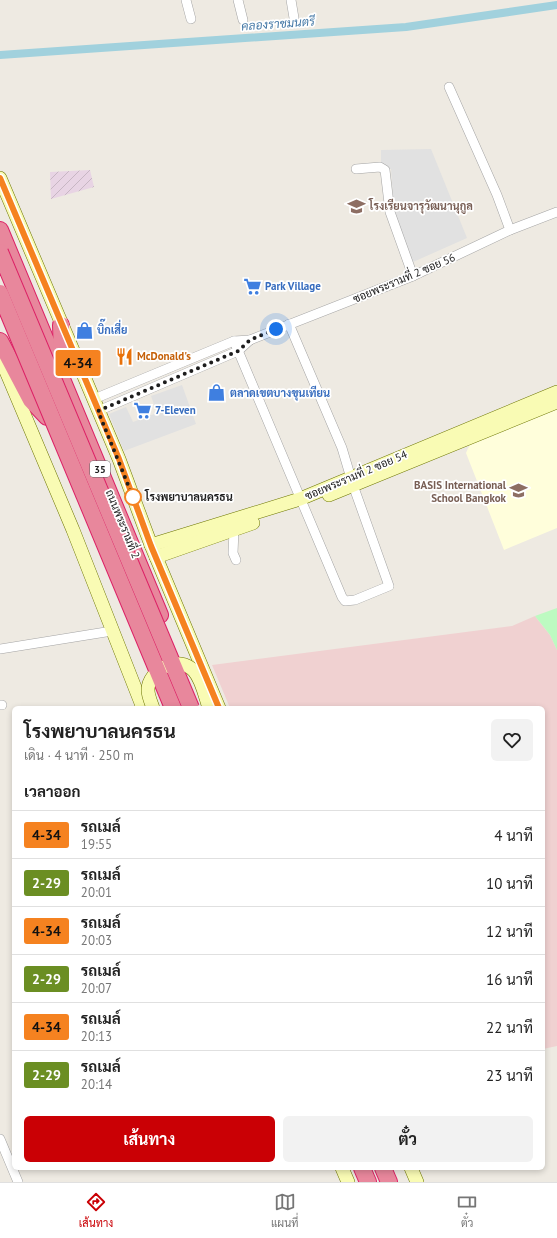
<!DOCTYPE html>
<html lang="th">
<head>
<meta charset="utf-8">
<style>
	body { margin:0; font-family:"PT Sans",Sarabun,sans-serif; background:#f2f2f2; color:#222; height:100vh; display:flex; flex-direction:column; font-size:15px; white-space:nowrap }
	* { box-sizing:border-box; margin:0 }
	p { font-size:13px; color:#767676 }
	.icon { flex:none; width:22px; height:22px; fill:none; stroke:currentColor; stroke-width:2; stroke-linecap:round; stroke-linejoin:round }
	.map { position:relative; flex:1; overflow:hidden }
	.details { position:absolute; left:12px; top:706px; width:533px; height:464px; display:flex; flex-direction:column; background:#fff; border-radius:6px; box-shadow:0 2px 6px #0003 }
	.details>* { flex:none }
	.badge { padding:0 8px; border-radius:3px; font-size:14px; line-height:26px }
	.you { position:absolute; width:20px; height:20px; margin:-10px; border:3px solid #fff; border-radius:50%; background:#1a73e8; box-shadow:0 0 0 6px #1a73e833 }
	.map>.badge { position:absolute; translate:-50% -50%; box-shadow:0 0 0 2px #fff }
	h2 { padding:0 12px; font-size:15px; line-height:36px }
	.round { display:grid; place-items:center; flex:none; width:42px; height:42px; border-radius:6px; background:#f2f2f2 }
	.summary { display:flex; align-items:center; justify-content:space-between; height:68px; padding:0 12px }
	h1 { font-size:19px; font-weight:700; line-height:30px }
	.cta { display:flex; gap:8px; margin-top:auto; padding:8px 12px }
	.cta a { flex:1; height:46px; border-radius:6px; background:#ca0005; color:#fff; font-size:16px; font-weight:700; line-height:46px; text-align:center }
	.cta a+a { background:#f2f2f2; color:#222 }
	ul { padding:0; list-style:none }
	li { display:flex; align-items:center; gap:12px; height:48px; padding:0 12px; border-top:1px solid #e0e0e0 }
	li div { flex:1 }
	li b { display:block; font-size:15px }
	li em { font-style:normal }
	li .badge { min-width:44px; font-weight:700; text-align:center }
	.tabs { display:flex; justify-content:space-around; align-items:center; height:56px; border-top:1px solid #e0e0e0; background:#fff; font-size:11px; color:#767676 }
	.tabs a { display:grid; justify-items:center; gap:2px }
	.tabs .current { color:#ca0005 }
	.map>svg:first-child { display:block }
</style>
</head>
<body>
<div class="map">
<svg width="557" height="1182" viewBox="0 0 557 1182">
	<defs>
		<pattern id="industrial-furrows" width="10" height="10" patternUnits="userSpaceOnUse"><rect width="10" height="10" fill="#e8d4e4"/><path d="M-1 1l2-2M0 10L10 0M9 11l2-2" fill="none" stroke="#c7b6c3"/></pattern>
	</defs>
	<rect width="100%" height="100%" fill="#eeeae2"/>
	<!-- commercial -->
	<polygon fill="#f0d1d1" points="535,616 550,635 557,650 557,1046 543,1049 543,708 230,708 212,665 512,626"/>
	<!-- industrial -->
	<polygon fill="url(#industrial-furrows)" points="90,170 94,187 51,199 50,172"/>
	<!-- education -->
	<polygon fill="#fffedb" points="557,408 557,528 504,550 466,453 470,444"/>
	<!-- park -->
	<polygon fill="#bdfac1" points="557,608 557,650 550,635 535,616"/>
	<!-- parking -->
	<g fill="#e1e1e1">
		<polygon points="431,149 467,238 413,262 394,214 391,169 381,169 381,150"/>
		<polygon points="182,385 196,424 124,451 109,414 126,407 133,422 157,413 151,396"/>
	</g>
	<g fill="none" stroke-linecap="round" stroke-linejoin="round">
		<!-- canal -->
		<polyline stroke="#a1d1dd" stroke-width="8" points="0,55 406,27 557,5"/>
		<defs>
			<g id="street">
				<polyline points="186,0 191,19"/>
				<polyline points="238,0 243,20"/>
				<polyline points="291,0 294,18"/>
				<polyline points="449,87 497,195 510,230"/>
				<polyline points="356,169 380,167 385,170 390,212 413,276"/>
				<polyline points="250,340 413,276 510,230 557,212"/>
				<polyline points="234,341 342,597 345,601 355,600 389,586 353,485 342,448 289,324"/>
				<polyline points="94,399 234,341 250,340 238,351 98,411"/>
				<polyline points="234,530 233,553 236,560"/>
				<polyline points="0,649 112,631"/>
				<polyline points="0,705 2,705"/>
				<polyline points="0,1139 18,1182"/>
			</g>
			<g id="secondary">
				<polyline points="0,178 119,459 151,545 219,708"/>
				<polyline points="0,357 73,530 143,708"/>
				<polyline points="329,495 557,402"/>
				<polyline points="151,545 300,499 557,392"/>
				<polyline points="156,557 253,523"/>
				<polyline points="342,1168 348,1182"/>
				<polyline points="411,1168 417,1182"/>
			</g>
			<g id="highway">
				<polyline points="0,230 160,615"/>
				<polyline points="61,325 62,356 65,369"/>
				<polyline points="0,341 31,400 47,417"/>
				<polyline points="362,1168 368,1182"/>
				<polyline points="383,1168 389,1182"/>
			</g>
		</defs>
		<!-- street casing -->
		<use href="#street" stroke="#a4a4a4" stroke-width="10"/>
		<!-- secondary casing -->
		<use href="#secondary" stroke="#6c7502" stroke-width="14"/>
		<!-- highway casing -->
		<use href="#highway" stroke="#dc2065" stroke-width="18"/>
		<!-- street -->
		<use href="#street" stroke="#fff" stroke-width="9"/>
		<!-- secondary -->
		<use href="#secondary" stroke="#f9fbb4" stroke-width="13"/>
		<!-- highway -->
		<use href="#highway" stroke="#e8879c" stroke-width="16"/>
		<defs>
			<path id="secondary-bridge" d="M 153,708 C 151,702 148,696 148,690 C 148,670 179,654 194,671 C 202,680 205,696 209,708"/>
			<g id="highway-bridge">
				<polyline points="0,252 191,708"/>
				<polyline points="0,293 173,708"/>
			</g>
		</defs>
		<!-- secondary-bridge casing -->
		<use href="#secondary-bridge" stroke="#6c7502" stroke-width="14" stroke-linecap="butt"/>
		<!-- highway-bridge casing -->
		<use href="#highway-bridge" stroke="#dc2065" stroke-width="18" stroke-linecap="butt"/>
		<!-- secondary-bridge -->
		<use href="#secondary-bridge" stroke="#f9fbb4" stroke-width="13"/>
		<!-- highway-bridge -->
		<use href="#highway-bridge" stroke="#e8879c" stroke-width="16"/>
	</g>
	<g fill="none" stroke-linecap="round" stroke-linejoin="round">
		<defs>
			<polyline id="line" points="0,178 119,459 151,546 219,708"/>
		</defs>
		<!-- line casing -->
		<use href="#line" stroke="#fff" stroke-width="9"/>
		<!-- line -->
		<use href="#line" stroke="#f58220" stroke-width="6"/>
		<!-- walk -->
		<polyline stroke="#1d1d1d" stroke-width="4" stroke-dasharray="0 7.2" points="133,497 98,411 238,351 250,340 276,329"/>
	</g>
	<!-- icons -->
	<defs>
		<symbol id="school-bare" viewBox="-9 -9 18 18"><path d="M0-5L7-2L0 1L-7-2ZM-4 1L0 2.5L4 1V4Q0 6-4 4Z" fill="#8d6e63" stroke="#fff" stroke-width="2.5" paint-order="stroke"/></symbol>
		<symbol id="supermarket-bare" viewBox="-9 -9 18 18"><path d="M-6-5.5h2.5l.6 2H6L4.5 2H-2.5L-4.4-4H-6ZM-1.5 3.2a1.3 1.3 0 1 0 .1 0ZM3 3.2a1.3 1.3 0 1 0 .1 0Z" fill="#3f7fe0" stroke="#fff" stroke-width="2.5" paint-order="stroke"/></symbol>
		<symbol id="shop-bare" viewBox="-9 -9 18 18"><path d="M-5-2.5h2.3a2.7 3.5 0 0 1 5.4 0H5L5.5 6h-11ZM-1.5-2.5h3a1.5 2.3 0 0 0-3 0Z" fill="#3f7fe0" stroke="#fff" stroke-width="2.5" paint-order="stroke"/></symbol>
		<symbol id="restaurant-bare" viewBox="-9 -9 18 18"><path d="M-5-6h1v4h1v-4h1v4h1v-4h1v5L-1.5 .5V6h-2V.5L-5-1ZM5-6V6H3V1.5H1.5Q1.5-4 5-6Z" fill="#e8710a" stroke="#fff" stroke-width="2.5" paint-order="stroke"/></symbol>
	</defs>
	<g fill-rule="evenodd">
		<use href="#school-bare" x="344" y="194" width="25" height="25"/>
		<use href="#supermarket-bare" x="240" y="274" width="25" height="25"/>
		<use href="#shop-bare" x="72" y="318" width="25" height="25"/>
		<use href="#restaurant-bare" x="112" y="344" width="25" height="25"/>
		<use href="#shop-bare" x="204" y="380" width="25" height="25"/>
		<use href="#supermarket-bare" x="130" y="398" width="25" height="25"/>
		<use href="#school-bare" x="506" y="478" width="25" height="25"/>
	</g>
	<!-- markers -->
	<circle fill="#fff" stroke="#f58220" stroke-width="2" cx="133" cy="497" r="8"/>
	<g text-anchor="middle" stroke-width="3.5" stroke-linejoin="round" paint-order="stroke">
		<!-- shield labels -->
		<rect fill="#fff" stroke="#616161" stroke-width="1" x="90" y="461" width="20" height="16" rx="3"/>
		<g font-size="10" font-weight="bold" fill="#1d1d1d">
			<text x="100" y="473">35</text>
		</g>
		<!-- education labels -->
		<g font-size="11" font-weight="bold" fill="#785e54" stroke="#fff" text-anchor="start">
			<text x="369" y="210">โรงเรียนจารุวัฒนานุกูล</text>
			<text x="506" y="489" text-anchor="end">BASIS International<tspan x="506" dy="13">School Bangkok</tspan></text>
		</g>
		<!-- street labels -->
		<g font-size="11" fill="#1d1d1d" stroke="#fff">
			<text transform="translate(404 278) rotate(-23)" y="4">ซอยพระรามที่ 2 ซอย 56</text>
			<text transform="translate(356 475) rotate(-23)" y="4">ซอยพระรามที่ 2 ซอย 54</text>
			<text transform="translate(123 524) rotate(68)" y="4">ถนนพระรามที่ 2</text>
		</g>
		<!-- shop labels -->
		<g font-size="11" font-weight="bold" fill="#366cbe" stroke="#fff" text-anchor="start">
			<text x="265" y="290">Park Village</text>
			<text x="97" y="334">บิ๊กเสี่ย</text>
			<text x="230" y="397">ตลาดเขตบางขุนเทียน</text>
			<text x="155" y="414">7-Eleven</text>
		</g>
		<!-- food labels -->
		<g font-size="11" font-weight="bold" fill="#c56008" stroke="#fff" text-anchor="start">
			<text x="137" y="360">McDonald's</text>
		</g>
		<!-- stop labels -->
		<g font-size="11" font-weight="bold" fill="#1d1d1d" stroke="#fff" text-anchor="start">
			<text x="145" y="501">โรงพยาบาลนครธน</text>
		</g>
		<!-- water labels -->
		<g font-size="12" font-style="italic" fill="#4478a6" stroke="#fff">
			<text transform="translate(278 24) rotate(-4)" y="4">คลองราชมนตรี</text>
		</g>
	</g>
</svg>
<div class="you" style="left:276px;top:329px"></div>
<b class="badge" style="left:78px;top:363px;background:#f58220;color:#111">4-34</b>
<section class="details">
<div class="summary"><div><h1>โรงพยาบาลนครธน</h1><p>เดิน · 4 นาที · 250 m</p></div><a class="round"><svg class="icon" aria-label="heart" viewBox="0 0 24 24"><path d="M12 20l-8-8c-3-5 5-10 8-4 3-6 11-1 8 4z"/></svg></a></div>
<h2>เวลาออก</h2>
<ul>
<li><span class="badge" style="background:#f58220;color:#111">4-34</span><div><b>รถเมล์</b><p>19:55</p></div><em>4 นาที</em></li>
<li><span class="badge" style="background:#6b8e23;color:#fff">2-29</span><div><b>รถเมล์</b><p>20:01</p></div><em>10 นาที</em></li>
<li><span class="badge" style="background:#f58220;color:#111">4-34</span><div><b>รถเมล์</b><p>20:03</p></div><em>12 นาที</em></li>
<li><span class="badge" style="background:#6b8e23;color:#fff">2-29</span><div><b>รถเมล์</b><p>20:07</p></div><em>16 นาที</em></li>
<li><span class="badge" style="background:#f58220;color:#111">4-34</span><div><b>รถเมล์</b><p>20:13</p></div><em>22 นาที</em></li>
<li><span class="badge" style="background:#6b8e23;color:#fff">2-29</span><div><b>รถเมล์</b><p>20:14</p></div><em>23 นาที</em></li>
</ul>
<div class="cta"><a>เส้นทาง</a><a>ตั๋ว</a></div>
</section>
</div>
<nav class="tabs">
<a class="current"><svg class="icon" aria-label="directions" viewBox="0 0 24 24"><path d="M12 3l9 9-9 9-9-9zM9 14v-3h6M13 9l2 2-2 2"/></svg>เส้นทาง</a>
<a><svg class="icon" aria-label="map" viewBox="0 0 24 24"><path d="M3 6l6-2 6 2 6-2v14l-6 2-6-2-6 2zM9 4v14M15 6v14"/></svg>แผนที่</a>
<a><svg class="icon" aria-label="tickets" viewBox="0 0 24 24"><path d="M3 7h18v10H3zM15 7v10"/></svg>ตั๋ว</a>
</nav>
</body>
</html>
